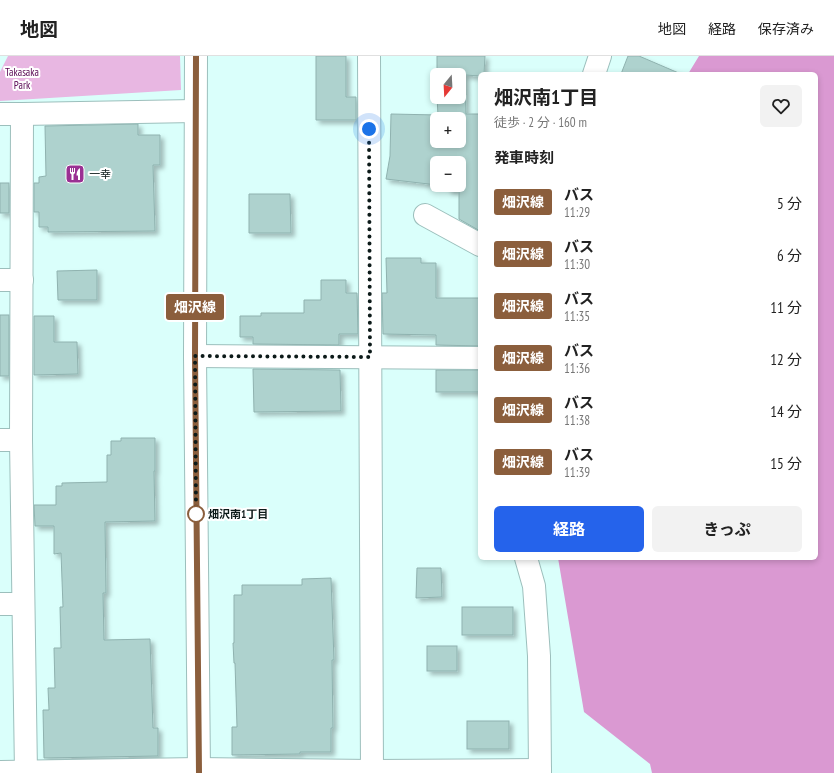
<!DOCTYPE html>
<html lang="ja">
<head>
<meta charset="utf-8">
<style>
	body { margin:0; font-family:"PT Sans Narrow","Noto Sans JP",sans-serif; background:#f2f2f2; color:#222; height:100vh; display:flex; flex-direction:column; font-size:15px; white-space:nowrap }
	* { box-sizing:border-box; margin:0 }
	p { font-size:13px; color:#767676 }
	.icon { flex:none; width:22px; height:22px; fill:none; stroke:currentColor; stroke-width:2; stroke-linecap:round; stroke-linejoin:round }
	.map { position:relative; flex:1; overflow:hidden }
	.side { position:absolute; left:478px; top:16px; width:340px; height:488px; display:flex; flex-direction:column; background:#fff; border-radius:6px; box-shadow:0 2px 6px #0003 }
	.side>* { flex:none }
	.badge { padding:0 8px; border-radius:3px; font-size:14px; line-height:26px }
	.needle { width:26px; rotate:198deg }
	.buttons { position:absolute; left:430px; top:12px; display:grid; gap:8px }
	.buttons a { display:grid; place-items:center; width:36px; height:36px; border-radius:6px; background:#fff; box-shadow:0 2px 6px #0003; font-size:20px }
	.you { position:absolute; width:20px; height:20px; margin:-10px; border:3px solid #fff; border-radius:50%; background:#1a73e8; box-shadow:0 0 0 6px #1a73e833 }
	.map>.badge { position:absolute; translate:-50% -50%; box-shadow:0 0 0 2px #fff }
	h2 { padding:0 16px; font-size:15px; line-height:36px }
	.round { display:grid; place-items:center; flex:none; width:42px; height:42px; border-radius:6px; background:#f2f2f2 }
	.head { display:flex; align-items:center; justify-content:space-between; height:68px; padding:0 16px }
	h1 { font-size:19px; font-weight:700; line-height:30px }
	.cta { display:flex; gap:8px; margin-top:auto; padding:8px 16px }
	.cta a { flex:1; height:46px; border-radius:6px; background:#2563eb; color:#fff; font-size:16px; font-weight:700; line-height:46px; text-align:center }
	.cta a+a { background:#f2f2f2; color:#222 }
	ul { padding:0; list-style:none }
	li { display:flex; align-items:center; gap:12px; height:52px; padding:0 16px }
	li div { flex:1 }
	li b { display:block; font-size:15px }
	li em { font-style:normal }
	li .badge { min-width:44px; font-weight:700; text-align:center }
	header { display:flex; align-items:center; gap:24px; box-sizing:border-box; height:56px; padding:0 20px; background:#fff; border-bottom:1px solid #e0e0e0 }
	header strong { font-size:19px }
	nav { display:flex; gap:22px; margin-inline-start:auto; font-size:14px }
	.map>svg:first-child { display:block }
</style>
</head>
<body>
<header>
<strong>地図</strong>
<nav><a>地図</a><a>経路</a><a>保存済み</a></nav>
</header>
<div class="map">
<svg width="834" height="717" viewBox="0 0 834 717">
	<defs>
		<filter id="shadow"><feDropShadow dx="3.5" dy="3.5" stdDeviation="2" flood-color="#0004"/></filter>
	</defs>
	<rect width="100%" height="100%" fill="#dafffb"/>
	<!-- green -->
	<polygon fill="#e8b7e2" points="8,0 180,0 181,34 0,45 0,16"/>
	<!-- forest -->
	<polygon fill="#da99d2" points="699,0 834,0 834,717 652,717 650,708 584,656 558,502 816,502 816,18 688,18"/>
	<!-- building -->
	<g fill="#aed2ce" stroke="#8fb2af" fill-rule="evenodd" filter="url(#shadow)">
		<polygon points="316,0 346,0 346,41 356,41 356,64 316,64"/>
		<path d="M 437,0 L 485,0 L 484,18 L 480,18 L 480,20 L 465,19 L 466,58 L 480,58 L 480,175 L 459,163 L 459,135 L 448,134 L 448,130 L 440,129 L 459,129 L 459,107 L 437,107 L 437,129 L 386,123 L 390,100 L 391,58 L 438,59 L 437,41 L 459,41 L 459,19 L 437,19 ZM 437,63 L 459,63 L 459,85 L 437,85 Z"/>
		<polygon points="628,0 639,0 681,18 621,18"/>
		<polygon points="138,68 138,79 160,79 160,109 153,109 155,175 48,176 48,171 39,171 39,156 34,156 34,127 39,127 39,121 46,120 45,70"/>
		<rect x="0" y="127" width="9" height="30"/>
		<polygon points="249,138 290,138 291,177 249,177"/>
		<polygon points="386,202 421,202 421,207 436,207 436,242 480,242 480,290 436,289 436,279 383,278 382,237 387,237"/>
		<polygon points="97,214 97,244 58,244 57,215"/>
		<polygon points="321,224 346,224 346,237 357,237 358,278 339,278 339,289 253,288 253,281 240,281 240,260 261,260 261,257 304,257 304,244 321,244"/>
		<rect x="0" y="259" width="9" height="61"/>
		<polygon points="34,260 54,260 54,286 77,286 78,318 34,319"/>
		<polygon points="253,313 340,314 341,355 254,356"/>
		<rect x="436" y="314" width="44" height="22"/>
		<polygon points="121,382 155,382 155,415 154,415 155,465 105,466 106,537 103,537 104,584 150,583 153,672 158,672 158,700 44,702 43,654 49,654 48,632 55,632 54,592 61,592 60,551 63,551 61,497 54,498 54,470 35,470 34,449 56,449 56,430 62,430 62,427 107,426 107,399 111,399 111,385 121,385"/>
		<polygon points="417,512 441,512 442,541 416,542"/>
		<polygon points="331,522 334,604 332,604 333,672 331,672 331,696 300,696 300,698 232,699 232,671 237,671 235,607 234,607 233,587 234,587 234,539 242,539 242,529 302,529 302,523"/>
		<rect x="462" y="551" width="51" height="28"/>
		<rect x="427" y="590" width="30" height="25"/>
		<rect x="467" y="665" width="42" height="28"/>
	</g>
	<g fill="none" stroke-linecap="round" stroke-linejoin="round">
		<defs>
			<g id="minor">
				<polyline points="196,0 195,300 199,717"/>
				<polyline points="369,0 372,717"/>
				<polyline points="594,18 600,0"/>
				<polyline points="0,58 22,58 195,55"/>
				<polyline points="22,58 21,384 26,717"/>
				<polyline points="425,159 480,189"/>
				<polyline points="0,224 22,224"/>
				<polyline points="195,300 480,302"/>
				<polyline points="0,384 21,384"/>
				<polyline points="526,502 534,530 539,600 540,717"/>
				<polyline points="0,548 23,548"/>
				<polyline points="0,716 199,713 372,715 540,714"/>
			</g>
		</defs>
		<!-- minor casing -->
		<use href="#minor" stroke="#9cbfbc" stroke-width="24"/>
		<!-- minor -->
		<use href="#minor" stroke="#fff" stroke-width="22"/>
	</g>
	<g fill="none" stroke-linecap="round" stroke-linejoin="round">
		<defs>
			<polyline id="line" points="196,0 195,300 199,717"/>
		</defs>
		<!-- line casing -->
		<use href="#line" stroke="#fff" stroke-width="9"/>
		<!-- line -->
		<use href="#line" stroke="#8b5e3c" stroke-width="6"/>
		<!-- walk -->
		<polyline stroke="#0c1a19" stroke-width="4" stroke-dasharray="0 7.2" points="196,458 195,300 370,301 369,73"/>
	</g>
	<!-- icons -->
	<defs>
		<symbol id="restaurant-square" viewBox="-11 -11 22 22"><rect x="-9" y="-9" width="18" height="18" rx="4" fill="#9a3093" stroke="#fff"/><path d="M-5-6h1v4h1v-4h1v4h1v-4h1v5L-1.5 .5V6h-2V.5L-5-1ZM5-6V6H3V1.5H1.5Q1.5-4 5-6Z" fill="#fff"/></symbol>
	</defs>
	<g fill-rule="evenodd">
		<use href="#restaurant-square" x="64" y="107" width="22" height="22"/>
	</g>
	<!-- markers -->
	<circle fill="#fff" stroke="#8b5e3c" stroke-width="2" cx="196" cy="458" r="8"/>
	<g text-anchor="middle" stroke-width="4" stroke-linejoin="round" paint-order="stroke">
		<!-- park labels -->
		<g font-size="11" fill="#580853" stroke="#fff">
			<text x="22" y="20">Takasaka<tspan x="22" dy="13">Park</tspan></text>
		</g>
		<!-- poi labels -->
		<g font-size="11" fill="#0c1a19" stroke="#fff" text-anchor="start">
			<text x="89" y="122">一幸</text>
		</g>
		<!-- stop labels -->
		<g font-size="11" font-weight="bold" fill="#0c1a19" stroke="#fff" text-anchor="start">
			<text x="208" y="462">畑沢南1丁目</text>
		</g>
	</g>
</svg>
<div class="buttons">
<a><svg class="needle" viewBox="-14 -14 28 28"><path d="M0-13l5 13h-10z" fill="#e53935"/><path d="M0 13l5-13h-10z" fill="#767676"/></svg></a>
<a>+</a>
<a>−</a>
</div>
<div class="you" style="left:369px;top:73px"></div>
<b class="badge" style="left:195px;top:251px;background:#8b5e3c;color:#fff">畑沢線</b>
<section class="side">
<div class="head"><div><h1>畑沢南1丁目</h1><p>徒歩 · 2 分 · 160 m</p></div><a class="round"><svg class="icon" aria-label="heart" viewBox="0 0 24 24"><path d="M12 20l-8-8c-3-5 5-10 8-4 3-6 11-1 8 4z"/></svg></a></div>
<h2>発車時刻</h2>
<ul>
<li><span class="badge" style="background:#8b5e3c;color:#fff">畑沢線</span><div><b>バス</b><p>11:29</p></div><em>5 分</em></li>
<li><span class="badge" style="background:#8b5e3c;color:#fff">畑沢線</span><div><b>バス</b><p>11:30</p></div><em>6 分</em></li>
<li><span class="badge" style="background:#8b5e3c;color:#fff">畑沢線</span><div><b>バス</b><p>11:35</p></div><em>11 分</em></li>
<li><span class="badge" style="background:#8b5e3c;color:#fff">畑沢線</span><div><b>バス</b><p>11:36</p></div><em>12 分</em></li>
<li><span class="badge" style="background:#8b5e3c;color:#fff">畑沢線</span><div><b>バス</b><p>11:38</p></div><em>14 分</em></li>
<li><span class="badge" style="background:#8b5e3c;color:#fff">畑沢線</span><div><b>バス</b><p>11:39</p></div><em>15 分</em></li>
</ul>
<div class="cta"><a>経路</a><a>きっぷ</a></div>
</section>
</div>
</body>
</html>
